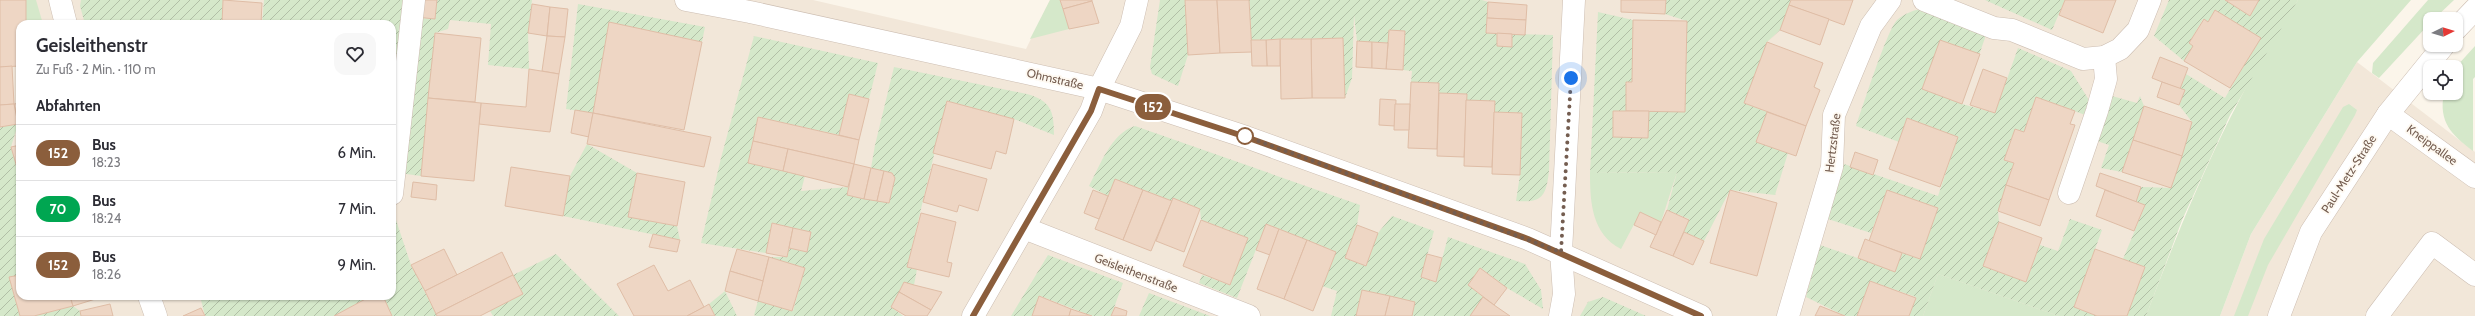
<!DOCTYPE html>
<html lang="de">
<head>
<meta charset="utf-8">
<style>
	body { margin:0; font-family:Cabin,sans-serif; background:#f7f7f7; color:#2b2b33; height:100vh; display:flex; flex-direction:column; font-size:15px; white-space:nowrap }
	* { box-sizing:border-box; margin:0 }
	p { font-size:13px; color:#7c7c81 }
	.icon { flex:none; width:22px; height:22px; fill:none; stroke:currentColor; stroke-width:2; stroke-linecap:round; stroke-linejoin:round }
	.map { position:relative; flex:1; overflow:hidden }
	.drawer { position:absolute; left:16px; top:20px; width:380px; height:280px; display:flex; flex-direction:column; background:#fff; border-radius:12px; box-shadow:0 1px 3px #0004 }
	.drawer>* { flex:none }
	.badge { padding:0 8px; border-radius:13px; font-size:14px; line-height:26px }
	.needle { width:26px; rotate:85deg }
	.tools { position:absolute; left:2423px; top:12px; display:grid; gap:8px }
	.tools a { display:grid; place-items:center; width:40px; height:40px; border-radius:8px; background:#fff; box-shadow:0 1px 3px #0004; font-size:20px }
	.you { position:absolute; width:20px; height:20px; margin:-10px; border:3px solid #fff; border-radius:50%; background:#1a73e8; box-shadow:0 0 0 6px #1a73e833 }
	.map>.badge { position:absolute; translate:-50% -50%; box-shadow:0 0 0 2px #fff }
	h2 { padding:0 20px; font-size:15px; line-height:36px }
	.round { display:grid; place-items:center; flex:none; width:42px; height:42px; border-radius:12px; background:#f7f7f7 }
	.overview { display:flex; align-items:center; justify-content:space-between; height:68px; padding:0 20px }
	h1 { font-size:19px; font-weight:600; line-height:30px }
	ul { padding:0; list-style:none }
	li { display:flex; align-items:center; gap:12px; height:56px; padding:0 20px; border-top:1px solid #e1e1e2 }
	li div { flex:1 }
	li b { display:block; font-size:15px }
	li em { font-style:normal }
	li .badge { min-width:44px; font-weight:700; text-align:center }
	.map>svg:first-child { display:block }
</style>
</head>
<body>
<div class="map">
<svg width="2475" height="316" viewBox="0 0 2475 316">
	<defs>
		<pattern id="garden-furrows" width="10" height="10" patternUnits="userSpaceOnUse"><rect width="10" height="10" fill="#d5e8ca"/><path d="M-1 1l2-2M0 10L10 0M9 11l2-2" fill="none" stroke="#b1bfa6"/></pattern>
	</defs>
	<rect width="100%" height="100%" fill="#fbf5ea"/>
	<!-- residential -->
	<g fill="#f2e7d9" fill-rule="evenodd">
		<path d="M 0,0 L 813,0 L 1026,49 L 1050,0 L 2298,0 L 2230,115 L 2182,220 L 2146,316 L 0,316 ZM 20,24 L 392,24 L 392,296 L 20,296 Z"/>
		<polygon points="2357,62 2475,152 2475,316 2220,316 2251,234"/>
	</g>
	<!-- grass -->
	<g fill="#d5e8ca">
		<polygon points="26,0 36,0 43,24 26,24"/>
		<polygon points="1050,0 1060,0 1069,29 1030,39"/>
		<path d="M 2298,0 L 2411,0 L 2357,62 L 2251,234 L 2220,316 L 2146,316 C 2188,204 2232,100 2298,0 Z"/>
		<polygon points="2428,0 2454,0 2434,19 2430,19 2430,23 2379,78 2372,73 2373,63"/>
		<path d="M 2475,46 L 2475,77 L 2473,79 L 2473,151 C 2452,135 2438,122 2444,93 L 2456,93 L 2456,67 Z"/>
		<polygon points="2349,104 2357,110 2355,115 2268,265 2248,316 2234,316 2264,239 2343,107"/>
		<path d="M 1677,172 L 1661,222 L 1640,213 L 1621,249 C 1592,234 1590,203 1590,173 Z"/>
		<polygon points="1938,274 2059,316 1923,316"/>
	</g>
	<!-- garden -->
	<g fill="url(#garden-furrows)">
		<polygon points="81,0 223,0 222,24 85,24 80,6"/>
		<polygon points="264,0 411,0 401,86 392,85 392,24 262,24"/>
		<polygon points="437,0 532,0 528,33 529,69 488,65 491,24 450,20 448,29 435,33 421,176 406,174 400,166 416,18 435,19"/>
		<polygon points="1160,0 1185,0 1188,55 1178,86 1152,74 1150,67"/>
		<path d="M 1249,0 L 1482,0 L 1488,2 L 1486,33 L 1497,33 L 1497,46 L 1511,46 L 1512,34 L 1553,35 L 1549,171 C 1546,197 1542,203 1516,201 L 1520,175 L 1522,113 L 1494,112 L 1466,100 L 1467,94 L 1439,93 L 1439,83 L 1411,82 L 1412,71 L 1403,70 L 1405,31 L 1389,30 L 1388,43 L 1357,41 L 1354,15 L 1352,78 L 1345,98 L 1343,38 L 1251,40 Z"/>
		<polygon points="1666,0 1791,0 1780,30 1767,42 1744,103 1767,112 1756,141 1788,153 1775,195 1730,190 1704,241 1684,232 1689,219 1667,210 1677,172 1590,173 1598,12 1633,20 1632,82 1626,82 1626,111 1613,111 1613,137 1649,111 1685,111 1687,21 1665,14"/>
		<polygon points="1985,0 2065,0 2052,30"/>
		<polygon points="2169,0 2225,0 2250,15 2259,0 2298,0 2230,115 2182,220 2146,316 2127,316 2145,267 2123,259 2145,206 2136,202 2141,187 2171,188 2192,122 2179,105 2185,90 2180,89 2186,74 2225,98 2260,38 2215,10 2208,22 2203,19 2189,43 2193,46 2184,61 2154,36"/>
		<polygon points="578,4 705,27 702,42 609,22 593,113 566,109"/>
		<path d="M 1925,8 L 1986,35 L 1962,104 L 1995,113 L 2018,48 L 2071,71 L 2092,105 L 2088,116 L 2036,97 L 2024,132 L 2015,129 L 2004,160 L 2014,163 L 1998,211 L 1999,222 L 1983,266 L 2026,282 L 2040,245 L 2058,251 L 2070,219 L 2102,230 L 2074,307 L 2097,316 L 2059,316 L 1938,274 L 1923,316 L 1909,316 L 1916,297 L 1870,281 L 1857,316 L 1845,316 L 1806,297 L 1820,245 L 1895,271 L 1902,253 L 1920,259 L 1938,208 L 1887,190 L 1871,233 L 1828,219 L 1844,164 L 1938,196 L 1958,137 L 1907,118 L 1899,142 L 1856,126 C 1862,109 1887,30 1897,20 C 1905,13 1914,10 1925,8 Z"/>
		<path d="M 754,36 L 878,63 L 869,99 L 849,94 L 839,135 L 758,117 L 748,162 L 805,176 L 801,191 L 848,187 L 847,195 L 889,203 L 895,178 L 891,173 L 871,168 L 875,145 L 894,67 L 1027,94 C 1051,101 1054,111 1054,135 L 1014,119 L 947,101 L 907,267 L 917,269 L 914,285 L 904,283 L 891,307 L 903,316 L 756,316 L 754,315 L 758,301 L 793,311 L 805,268 L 769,257 L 787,257 L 789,248 L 807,252 L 811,232 L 772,223 L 766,253 L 701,243 L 721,158 Z"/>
		<polygon points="2112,96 2137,103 2140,96 2144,106 2122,172 2101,168 2109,145 2097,141"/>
		<polygon points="18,124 11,147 20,178 20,275 10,278 20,316 0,316 0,127"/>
		<path d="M 1135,126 L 1360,205 L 1357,225 L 1345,258 L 1366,265 L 1378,233 L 1392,216 L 1434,231 L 1421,277 L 1436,281 L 1448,237 L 1525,264 L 1541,290 L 1543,309 L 1507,288 L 1481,268 L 1468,285 L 1483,297 L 1470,316 L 1412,316 L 1415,302 L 1362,290 L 1356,316 L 1331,316 L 1337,291 L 1322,286 L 1336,252 L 1266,224 L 1237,298 L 1199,283 L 1202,275 L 1230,285 L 1247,238 L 1201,220 L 1200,209 L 1173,198 L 1172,201 L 1115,179 L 1108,196 L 1089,186 C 1100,166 1111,133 1135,126 Z"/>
		<polygon points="587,144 637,173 629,217 677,226 680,240 563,216 570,176"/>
		<polygon points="392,208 411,265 437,316 392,316 383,296 392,296"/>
		<polygon points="556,254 619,316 493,316 490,311 523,294 513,275"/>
		<polygon points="1048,255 1123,283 1111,316 1092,316 1040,296 1032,316 1011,316"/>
		<polygon points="725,291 737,316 715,316 709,304"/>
		<polygon points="1149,293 1210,316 1139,316"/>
		<polygon points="200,296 371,296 334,316 205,316"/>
		<polygon points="1603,297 1646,316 1580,316 1588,302"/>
		<polygon points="73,306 80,311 81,316 34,316"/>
	</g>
	<!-- building -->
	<g fill="#eed6c4" stroke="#dfbda6">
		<polygon points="0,0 26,0 26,24 20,24 20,66 0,67"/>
		<polygon points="223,0 262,3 261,24 222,24"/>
		<polygon points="419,0 437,0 435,19 416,17"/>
		<polygon points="1060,0 1092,0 1092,1 1063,9"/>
		<polygon points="1185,0 1217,0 1220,53 1188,55"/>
		<polygon points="1217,0 1249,0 1252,52 1220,53"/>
		<polygon points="1621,0 1666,0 1665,14 1621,12"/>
		<polygon points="1791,0 1853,0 1844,25 1789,5"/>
		<polygon points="2065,0 2116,0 2103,33 2059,15"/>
		<polygon points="2225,0 2259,0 2250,16"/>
		<polygon points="1092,1 1099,23 1069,29 1063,9"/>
		<polygon points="1488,2 1527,5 1526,20 1487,18"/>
		<polygon points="532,4 550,7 547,36 528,33"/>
		<polygon points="1789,5 1829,19 1820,45 1780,30"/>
		<polygon points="550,7 568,9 565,37 547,36"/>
		<polygon points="2215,10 2261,38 2230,88 2184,61 2193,46 2189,43 2204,19 2208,22"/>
		<polygon points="1487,18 1526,20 1525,35 1486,33"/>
		<polygon points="1633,20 1687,21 1685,112 1626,111 1626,82 1632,82"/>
		<polygon points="609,22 702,42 684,130 593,113"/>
		<polygon points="1389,30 1405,31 1403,70 1386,69"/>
		<polygon points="435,33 481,38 475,102 428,98"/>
		<polygon points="1497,33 1512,34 1512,47 1497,46"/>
		<polygon points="547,36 565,37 559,74 542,71"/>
		<polygon points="1343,38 1345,98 1312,98 1311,39"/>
		<polygon points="1280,39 1311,39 1312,98 1281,99"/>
		<polygon points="1280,39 1280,66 1267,66 1266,40"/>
		<polygon points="1251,40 1266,40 1267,66 1252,66"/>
		<polygon points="1940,40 1980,54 1962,104 1922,89"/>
		<polygon points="1357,41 1372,42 1372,68 1356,67"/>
		<polygon points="1372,42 1388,43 1386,69 1372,68"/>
		<polygon points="1767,42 1823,63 1814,87 1820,90 1806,126 1744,103"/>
		<polygon points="2160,57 2188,68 2180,89 2152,78"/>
		<polygon points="12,66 14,104 0,105 0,67"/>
		<polygon points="529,69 559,74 550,132 479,124 481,103 526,107"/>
		<polygon points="1983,69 2007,78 1995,113 1970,105"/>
		<polygon points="1411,82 1439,83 1437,149 1408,148"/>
		<polygon points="2162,82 2185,90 2179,105 2157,97"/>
		<polygon points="1439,93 1467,94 1464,157 1437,156"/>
		<polygon points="849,94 869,99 859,140 839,135"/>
		<polygon points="2036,97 2075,111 2070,124 2075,125 2049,200 2006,185 2014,163 2004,160 2015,129 2024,132"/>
		<polygon points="428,98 481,103 474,181 421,176"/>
		<polygon points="1380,99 1396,100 1395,126 1379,125"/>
		<polygon points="1466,100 1495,101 1492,167 1464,166"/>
		<polygon points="947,101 1014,119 1006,154 996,151 991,169 933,153"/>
		<polygon points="20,103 20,123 18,124 14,104"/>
		<polygon points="14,104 18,124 0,127 0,105"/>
		<polygon points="1395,104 1410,104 1409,130 1394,130"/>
		<polygon points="2144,106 2192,122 2182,156 2133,140"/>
		<polygon points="575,110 593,113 589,137 571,133"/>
		<polygon points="1613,111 1649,111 1648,138 1613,137"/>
		<polygon points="1494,112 1522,113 1520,175 1492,174"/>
		<polygon points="1767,112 1806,126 1796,156 1756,142"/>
		<polygon points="593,113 711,137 704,167 587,144"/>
		<polygon points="758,117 859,140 854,164 753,141"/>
		<polygon points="1907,118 1958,137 1940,187 1889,169"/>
		<polygon points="2133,140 2182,156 2171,188 2122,172"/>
		<polygon points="753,141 788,149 783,171 748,163"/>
		<polygon points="20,145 20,178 11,147"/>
		<polygon points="788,149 854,164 848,187 783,171"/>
		<polygon points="1855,152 1878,160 1873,175 1850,167"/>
		<polygon points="854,164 871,168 864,199 847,195"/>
		<polygon points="933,164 987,179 978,211 959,205 957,212 923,202"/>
		<polygon points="511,167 570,176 563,216 505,206"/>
		<polygon points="871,168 884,171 877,201 864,199"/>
		<polygon points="884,171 892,173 895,178 889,203 877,201"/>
		<polygon points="637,173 685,182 677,226 628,217"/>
		<polygon points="2100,173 2141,187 2136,202 2096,186"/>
		<polygon points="1115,179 1143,190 1123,240 1095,229"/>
		<polygon points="413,182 437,185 436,200 411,197"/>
		<polygon points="2006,185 2049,200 2040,226 1998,211"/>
		<polygon points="1093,190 1108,196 1099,219 1084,213"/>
		<polygon points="1143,190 1172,201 1151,251 1123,240"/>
		<polygon points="1730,190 1777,203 1757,276 1710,263"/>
		<polygon points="1887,190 1938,208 1920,259 1869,241"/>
		<polygon points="2105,190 2145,205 2134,231 2096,216"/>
		<polygon points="1173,198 1200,209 1184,252 1156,241"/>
		<polygon points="1667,210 1689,220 1673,256 1650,247"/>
		<polygon points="1640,212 1661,222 1656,235 1634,225"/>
		<polygon points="921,213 956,222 947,262 952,263 949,277 907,267"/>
		<polygon points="1201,220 1248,238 1230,285 1183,266"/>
		<polygon points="1999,222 2042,238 2026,282 1983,266"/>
		<polygon points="772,223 793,228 787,257 766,253"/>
		<polygon points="1266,224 1279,229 1270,255 1256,250"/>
		<polygon points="1357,225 1378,233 1366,266 1345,258"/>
		<polygon points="793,228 811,232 807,252 789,248"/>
		<polygon points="1279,229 1307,240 1284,299 1257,289"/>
		<polygon points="1684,232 1704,241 1693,265 1673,256"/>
		<polygon points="653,234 680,240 677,252 649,247"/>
		<polygon points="1865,239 1902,253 1895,272 1858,258"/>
		<polygon points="1307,240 1336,252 1313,311 1284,299"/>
		<polygon points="444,249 457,275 425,291 411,265"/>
		<polygon points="737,249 769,257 763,281 730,271"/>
		<polygon points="2095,249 2145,267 2127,316 2097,316 2074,307"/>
		<polygon points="502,252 513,275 436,314 425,291"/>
		<polygon points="1427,254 1442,258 1436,282 1421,277"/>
		<polygon points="769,257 805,268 792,311 758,301"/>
		<polygon points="654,265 668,291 690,280 704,307 687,316 634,316 617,284"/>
		<polygon points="1480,268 1507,288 1494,305 1468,285"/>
		<polygon points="730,271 763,281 758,301 725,291"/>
		<polygon points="20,275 20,296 70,296 73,306 34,316 20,316 9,277"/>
		<polygon points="513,275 523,294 480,316 437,316 436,314"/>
		<polygon points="1870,281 1916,298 1909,316 1857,316"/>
		<polygon points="904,282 914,285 942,292 931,310 899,292"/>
		<polygon points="1362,290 1390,296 1385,316 1356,316"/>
		<polygon points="899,292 931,310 927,316 906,316 891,307"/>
		<polygon points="70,296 105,296 73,306"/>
		<polygon points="371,296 383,296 392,316 334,316"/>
		<polygon points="1039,296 1071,309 1069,316 1032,316"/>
		<polygon points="1390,296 1415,302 1412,316 1385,316"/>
		<polygon points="1483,297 1494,305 1510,316 1470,316"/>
		<polygon points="110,304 113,316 81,316 80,311"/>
		<polygon points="709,304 715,316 687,316 704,307"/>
		<polygon points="1820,306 1845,316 1815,316"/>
		<polygon points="1115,307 1127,311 1126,316 1111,316"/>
		<polygon points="201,308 205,316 183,316"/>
		<polygon points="1071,309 1092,316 1069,316"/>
	</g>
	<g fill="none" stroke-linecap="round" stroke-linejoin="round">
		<defs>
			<g id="minor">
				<polyline points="60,0 66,24"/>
				<polyline points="686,0 750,12 1099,89 1246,137 1528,239 1701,316"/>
				<polyline points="1924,0 1994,28 2012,30 2083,59 2104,57 2120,49 2138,30 2150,0"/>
				<polyline points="2456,29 2475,9"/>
				<polyline points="2388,114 2475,177"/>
				<polyline points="2069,193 2097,111 2106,79 2104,57"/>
				<polyline points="392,194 414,0"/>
				<polyline points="1024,228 1249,316"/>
				<polyline points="149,296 156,316"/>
				<polyline points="973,316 1091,111 1099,89 1131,26 1137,0"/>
				<polyline points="1560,316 1564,294 1561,252 1574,0"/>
				<polyline points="1788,316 1832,167 1834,115 1871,26 1890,0"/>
				<polyline points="2279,316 2311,232 2388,114 2444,45"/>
				<polyline points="2377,316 2432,243 2475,275"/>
			</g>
		</defs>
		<!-- minor casing -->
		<use href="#minor" stroke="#ccbdb1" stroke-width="23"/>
		<!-- minor -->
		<use href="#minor" stroke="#fff" stroke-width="22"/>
	</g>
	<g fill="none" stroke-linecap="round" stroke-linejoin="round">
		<defs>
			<polyline id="line" points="973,316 1091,111 1099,89 1246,137 1528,239 1701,316"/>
		</defs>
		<!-- line casing -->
		<use href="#line" stroke="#fff" stroke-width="9"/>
		<!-- line -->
		<use href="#line" stroke="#8b5e3c" stroke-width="6"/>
		<!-- walk -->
		<polyline stroke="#745d50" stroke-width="4" stroke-dasharray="0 7.2" points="1245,136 1561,252 1571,78"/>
	</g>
	<!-- markers -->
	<circle fill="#fff" stroke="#8b5e3c" stroke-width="2" cx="1245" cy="136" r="8"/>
	<g text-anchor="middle" stroke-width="3.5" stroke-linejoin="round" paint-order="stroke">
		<!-- street labels -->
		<g font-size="12" fill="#745d50" stroke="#fef9f1">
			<text transform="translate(1055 79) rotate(13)" y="4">Ohmstraße</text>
			<text transform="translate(1833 143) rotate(-83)" y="4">Hertzstraße</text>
			<text transform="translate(2432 145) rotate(36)" y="4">Kneippallee</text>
			<text transform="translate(2349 174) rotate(-57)" y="4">Paul-Metz-Straße</text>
			<text transform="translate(1136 273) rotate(21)" y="4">Geisleithenstraße</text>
		</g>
	</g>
</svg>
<div class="tools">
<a><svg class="needle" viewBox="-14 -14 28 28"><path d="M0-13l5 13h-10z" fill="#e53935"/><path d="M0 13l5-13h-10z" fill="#7c7c81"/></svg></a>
<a><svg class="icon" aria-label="locate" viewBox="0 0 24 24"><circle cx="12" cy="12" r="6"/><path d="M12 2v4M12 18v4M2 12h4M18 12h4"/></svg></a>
</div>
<div class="you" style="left:1571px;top:78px"></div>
<b class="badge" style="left:1153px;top:107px;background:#8b5e3c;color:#fff">152</b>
<section class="drawer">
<div class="overview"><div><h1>Geisleithenstr</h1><p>Zu Fuß · 2 Min. · 110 m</p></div><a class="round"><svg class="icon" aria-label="heart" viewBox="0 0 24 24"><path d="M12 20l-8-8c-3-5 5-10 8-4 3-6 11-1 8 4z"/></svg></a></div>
<h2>Abfahrten</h2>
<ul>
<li><span class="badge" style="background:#8b5e3c;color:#fff">152</span><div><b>Bus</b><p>18:23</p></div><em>6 Min.</em></li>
<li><span class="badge" style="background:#00a651;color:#fff">70</span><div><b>Bus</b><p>18:24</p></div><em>7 Min.</em></li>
<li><span class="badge" style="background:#8b5e3c;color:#fff">152</span><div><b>Bus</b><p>18:26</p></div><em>9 Min.</em></li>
</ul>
</section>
</div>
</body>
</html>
